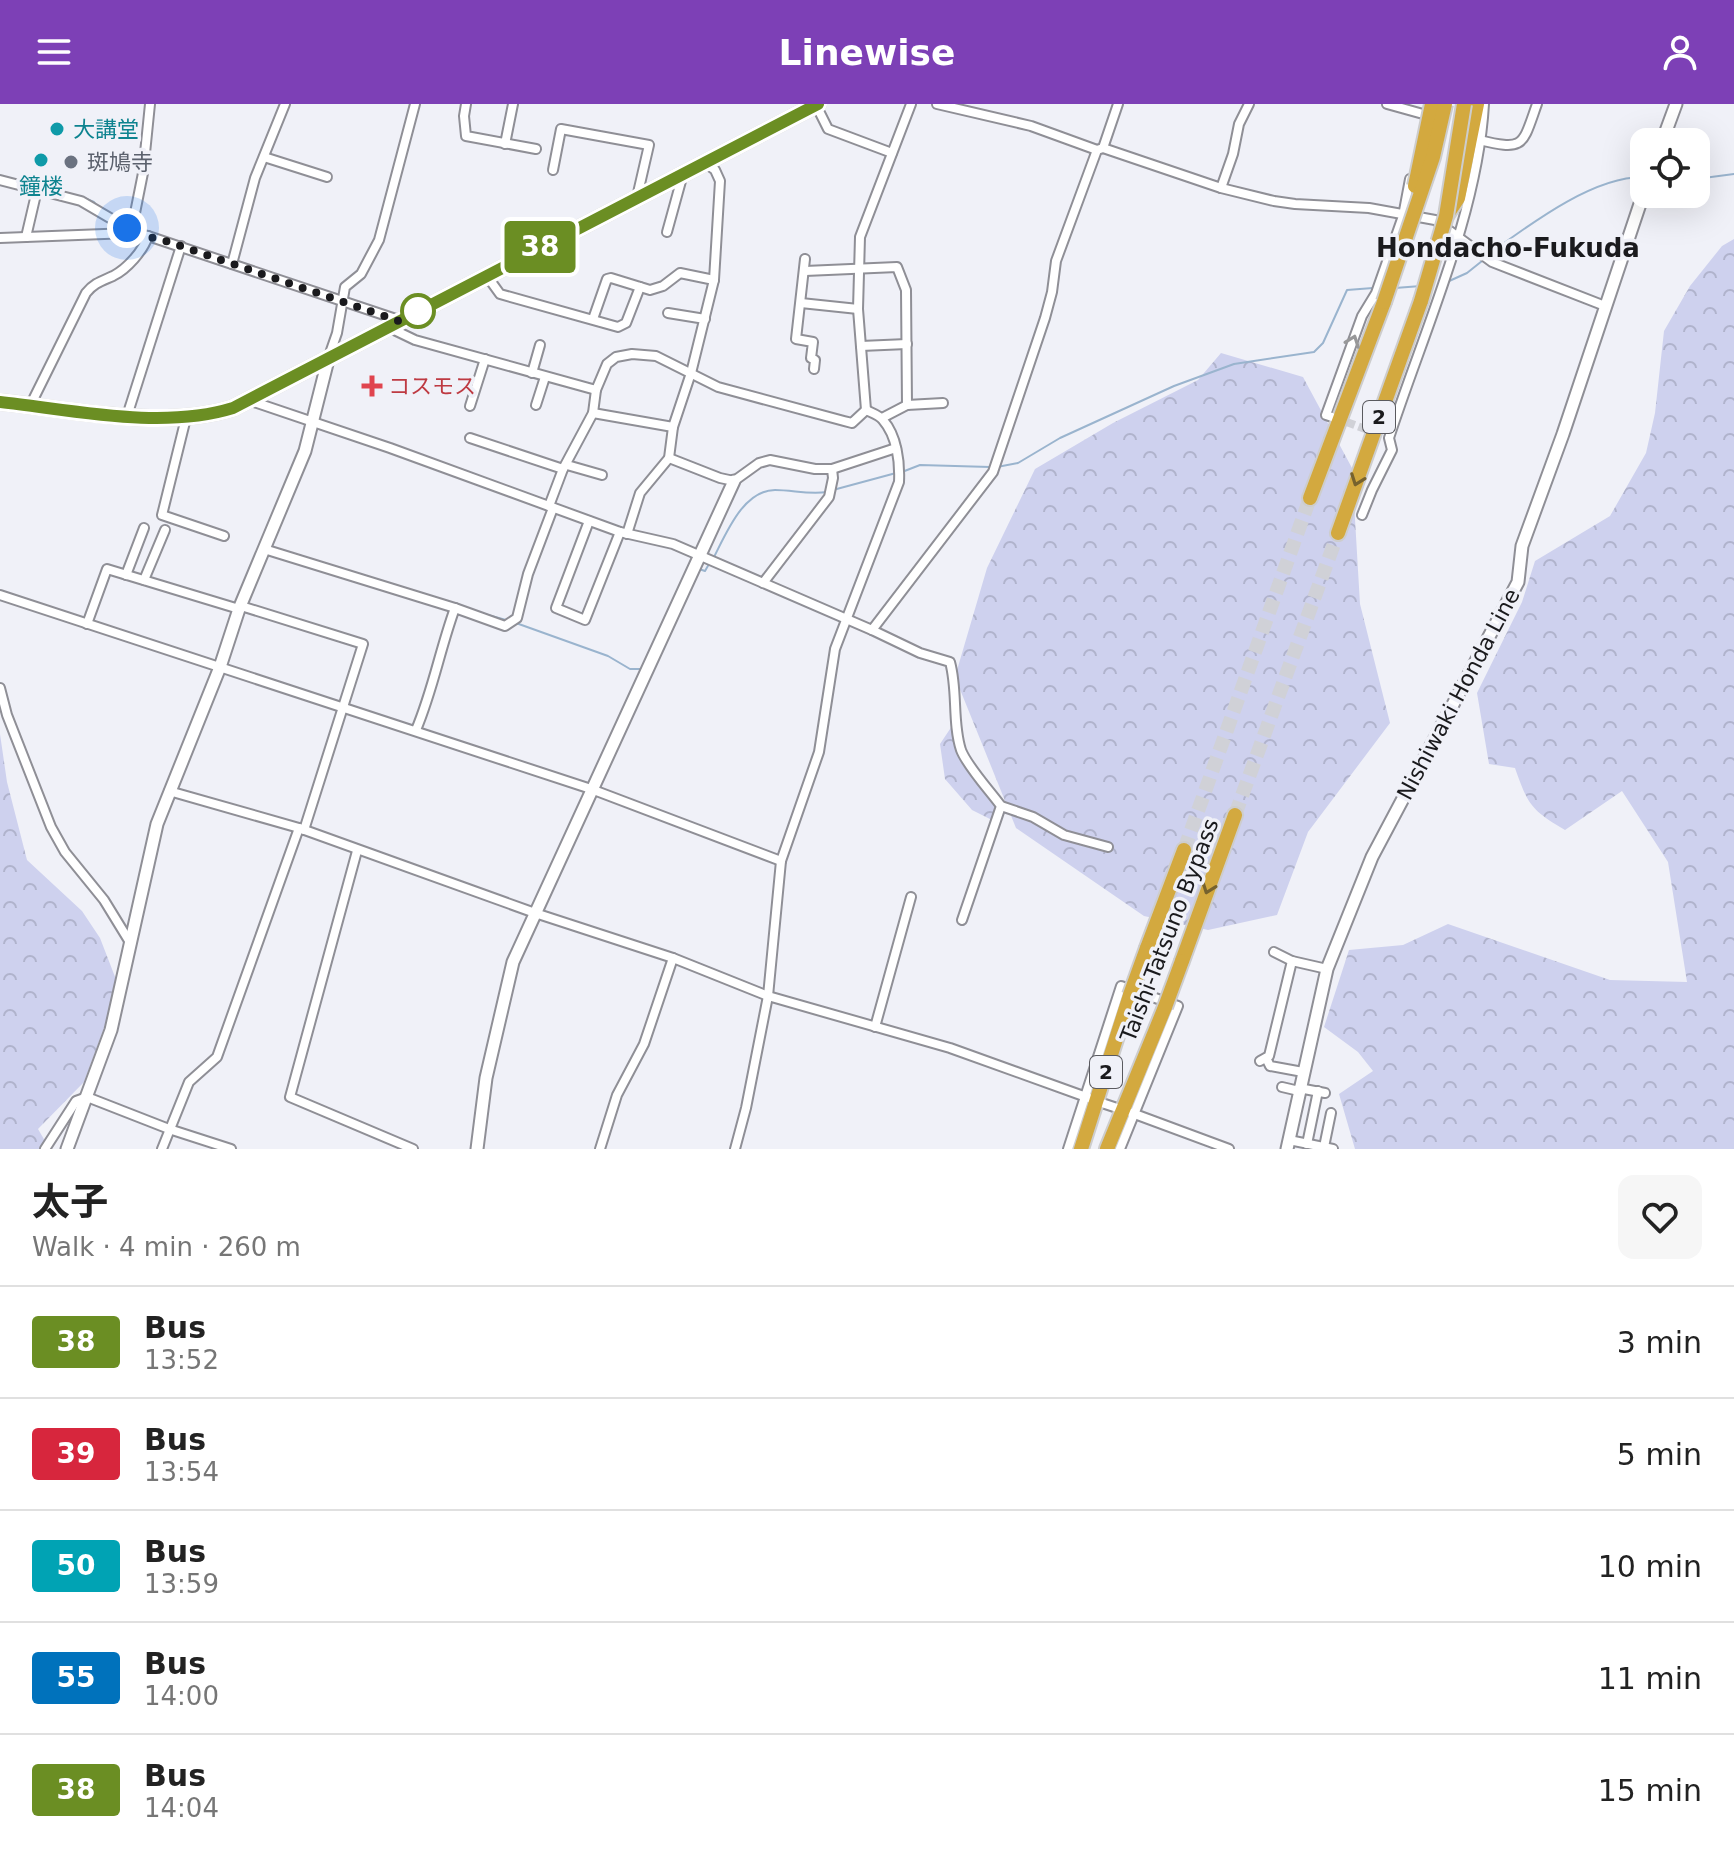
<!DOCTYPE html>
<html lang="en">
<head>
<meta charset="utf-8">
<style>
	body { margin:0; font-family:"DejaVu Sans","Noto Sans JP",sans-serif; background:#f6f6f6; color:#222; height:100vh; display:flex; flex-direction:column; font-size:30px; white-space:nowrap }
	* { box-sizing:border-box; margin:0 }
	p { font-size:26px; color:#767676 }
	.icon { flex:none; width:44px; height:44px; fill:none; stroke:currentColor; stroke-width:2; stroke-linecap:round; stroke-linejoin:round }
	.map { position:relative; height:1045px; overflow:hidden }
	.details { display:flex; flex-direction:column; background:#fff; flex:1 }
	.details>* { flex:none }
	.badge { padding:0 16px; border-radius:6px; font-size:28px; line-height:52px }
	.fabs { position:absolute; left:1630px; top:24px; display:grid; gap:16px }
	.fabs a { display:grid; place-items:center; width:80px; height:80px; border-radius:16px; background:#fff; box-shadow:0 8px 32px #0002; font-size:40px }
	.you { position:absolute; width:40px; height:40px; margin:-20px; border:6px solid #fff; border-radius:50%; background:#1a73e8; box-shadow:0 0 0 12px #1a73e833 }
	.map>.badge { position:absolute; translate:-50% -50%; box-shadow:0 0 0 4px #fff }
	.round { display:grid; place-items:center; flex:none; width:84px; height:84px; border-radius:16px; background:#f6f6f6 }
	.head { display:flex; align-items:center; justify-content:space-between; height:136px; padding:0 32px }
	h1 { font-size:38px; font-weight:700; line-height:60px }
	ul { padding:0; list-style:none }
	li { display:flex; align-items:center; gap:24px; height:112px; padding:0 32px; border-top:2px solid #e0e0e0 }
	li div { flex:1 }
	li b { display:block; font-size:30px }
	li em { font-style:normal }
	li .badge { min-width:88px; font-weight:700; text-align:center }
	header { display:flex; justify-content:space-between; align-items:center; height:104px; padding:0 32px; background:#7d40b6; color:#fff; font-size:36px; font-weight:700 }
	.map>svg:first-child { display:block }
</style>
</head>
<body>
<header><svg class="icon" aria-label="menu" viewBox="0 0 24 24"><path d="M4 6h16M4 12h16M4 18h16"/></svg>Linewise<svg class="icon" aria-label="person" viewBox="0 0 24 24"><circle cx="12" cy="8" r="4"/><path d="M4 21q1-7 8-7t8 7"/></svg></header>
<div class="map">
<svg width="1734" height="1045" viewBox="0 0 1734 1045">
	<defs>
		<pattern id="forest-crowns" width="20" height="18" patternUnits="userSpaceOnUse" patternTransform="scale(2)"><rect width="20" height="18" fill="#ced1ee"/><path d="M2 6a3 3 0 1 1 6 0M12 15a3 3 0 1 1 6 0" fill="none" stroke="#b0b3cc"/></pattern>
	</defs>
	<rect width="100%" height="100%" fill="#f0f1f8"/>
	<!-- forest -->
	<g fill="url(#forest-crowns)">
		<path d="M 1734,135 L 1734,1045 L 1355,1045 L 1339,990 L 1373,967 L 1358,948 L 1324,923 L 1349,846 L 1403,841 L 1448,820 L 1610,876 L 1687,878 L 1668,758 L 1622,687 L 1565,726 C 1531,706 1528,701 1515,664 L 1489,660 L 1477,589 L 1522,498 L 1535,457 L 1610,412 L 1646,349 L 1655,309 L 1664,227 L 1690,182 L 1722,142 Z"/>
		<polygon points="1221,249 1303,273 1352,364 1360,500 1390,619 1308,728 1277,811 1208,826 1144,812 1016,724 955,573 987,464 1035,365 1113,319 1198,276"/>
		<polygon points="954,619 962,659 999,702 992,716 972,706 945,675 940,640"/>
		<polygon points="0,630 7,678 27,756 82,807 100,834 117,878 104,924 84,978 38,1025 45,1037 40,1045 0,1045"/>
	</g>
	<g fill="none" stroke-linecap="round" stroke-linejoin="round">
		<!-- stream -->
		<g stroke="#9ab4ce" stroke-width="2">
			<polyline points="1696,75 1734,70"/>
			<polyline points="84,94 94,98 98,103"/>
			<path d="M 1489,150 C 1529,121 1593,72 1644,73"/>
			<polyline points="1447,178 1467,169 1482,157"/>
			<polyline points="1395,184 1421,182"/>
			<polyline points="997,363 1018,359 1060,334 1174,282 1234,260 1314,248 1323,239 1347,186 1373,184"/>
			<polyline points="902,368 920,361 990,363"/>
			<polyline points="833,386 896,369"/>
			<path d="M 713,455 C 726,430 743,386 775,386 C 793,386 809,391 827,388"/>
			<polyline points="699,465 705,467 709,460"/>
			<polyline points="477,508 506,516"/>
			<polyline points="516,519 608,552 630,565 643,565"/>
		</g>
		<!-- street-tunnel -->
		<polyline stroke="#d0d1d7" stroke-width="8" stroke-dasharray="8 4" stroke-linecap="butt" points="1336,314 1381,331"/>
		<!-- highway-tunnel -->
		<g stroke="#d0d1d7" stroke-width="14" stroke-dasharray="14 7" stroke-linecap="butt">
			<polyline points="1235,711 1338,429"/>
			<polyline points="1184,746 1310,394"/>
		</g>
		<defs>
			<g id="street">
				<polyline points="466,0 464,12 466,32 536,45"/>
				<polyline points="937,0 1031,22 1097,46"/>
				<polyline points="1387,0 1423,10"/>
				<polyline points="816,1 828,25 892,49"/>
				<path d="M 1479,36 C 1525,47 1522,42 1537,0"/>
				<polyline points="505,40 513,0"/>
				<polyline points="1103,44 1221,84 1274,97 1295,100 1369,104 1435,116 1492,158 1605,202"/>
				<polyline points="264,53 327,73"/>
				<polyline points="553,66 561,25 649,41 637,93"/>
				<polyline points="0,76 81,97 127,124 130,129"/>
				<polyline points="1221,84 1233,50 1239,20 1249,0"/>
				<polyline points="667,128 683,70"/>
				<polyline points="131,129 143,69 150,0"/>
				<polyline points="26,133 37,86"/>
				<polyline points="0,134 130,129 148,132 399,216"/>
				<polyline points="805,155 796,235 813,238 811,254 815,256 814,265"/>
				<polyline points="232,160 255,74 285,0"/>
				<polyline points="805,167 897,163 906,186 907,301"/>
				<polyline points="487,172 500,190 618,223 626,219 640,183"/>
				<polyline points="801,199 858,205"/>
				<polyline points="668,209 705,215"/>
				<polyline points="593,215 607,175 611,174 650,186 663,182 680,169 714,176"/>
				<polyline points="388,223 415,236 596,286 607,260 616,253 632,250 656,252 718,283 844,317 852,319 866,306"/>
				<polyline points="861,242 907,240"/>
				<polyline points="329,252 337,229 345,183 361,170 379,136 415,0"/>
				<polyline points="532,269 540,241"/>
				<path d="M 251,297 L 390,344 L 620,428 L 673,440 L 872,526 L 920,549 L 950,558 C 958,587 952,618 961,646 C 967,662 990,687 1001,702 L 962,816"/>
				<polyline points="536,301 545,273"/>
				<path d="M 30,302 L 86,189 C 94,179 102,177 113,172 C 127,165 143,147 148,132"/>
				<polyline points="470,302 485,255"/>
				<polyline points="866,306 858,205 860,133 911,0"/>
				<polyline points="593,309 673,323"/>
				<polyline points="127,312 181,142"/>
				<polyline points="1332,313 1326,311 1362,212 1376,189 1403,112 1410,75"/>
				<polyline points="186,314 162,411 224,432"/>
				<polyline points="882,314 907,301 943,299"/>
				<polyline points="470,334 563,365"/>
				<polyline points="669,354 720,374 734,377 759,359 770,356 815,365 832,365 896,344"/>
				<polyline points="567,361 602,371"/>
				<polyline points="549,402 563,365 593,309 596,286"/>
				<path d="M 1362,411 L 1372,386 L 1392,346 L 1389,334 C 1423,229 1478,110 1484,0"/>
				<polyline points="589,417 556,504 585,516 620,428"/>
				<polyline points="627,430 640,389 669,354 673,323 691,269 714,176 720,77 715,66 704,58"/>
				<polyline points="264,445 455,504"/>
				<polyline points="126,471 144,424"/>
				<polyline points="144,476 165,426"/>
				<polyline points="763,479 829,393 833,374 832,365"/>
				<polyline points="0,491 591,685 781,757"/>
				<polyline points="241,502 363,540 304,726"/>
				<polyline points="87,520 107,465 239,505"/>
				<polyline points="872,526 993,368 1045,214 1052,188 1056,157 1097,46 1103,44 1118,0"/>
				<polyline points="0,584 7,611 51,723 65,748 104,796 131,840"/>
				<path d="M 416,626 C 433,586 440,545 455,504 L 505,522 L 517,514 L 528,470 L 553,404"/>
				<polyline points="169,687 299,724 535,809 673,854 768,892 950,944 1089,994"/>
				<polyline points="1001,702 1033,713 1064,731 1108,743"/>
				<polyline points="357,747 290,993 413,1045"/>
				<polyline points="1274,848 1292,857 1327,865"/>
				<polyline points="875,923 911,793"/>
				<polyline points="1266,954 1270,962 1303,968"/>
				<polyline points="1260,957 1269,952 1292,857"/>
				<polyline points="1282,983 1299,987"/>
				<polyline points="1299,984 1325,989"/>
				<polyline points="1102,999 1117,1004"/>
				<polyline points="1132,1009 1229,1045"/>
				<polyline points="1289,1036 1333,1045"/>
				<polyline points="1307,1040 1318,987"/>
				<polyline points="1324,1043 1331,1009"/>
				<polyline points="45,1045 76,997 87,993 169,1025 231,1045"/>
				<polyline points="162,1045 189,978 217,953 299,724"/>
				<polyline points="600,1045 617,991 644,940 673,854"/>
				<path d="M 735,1045 L 746,1004 L 768,892 L 781,757 L 819,648 L 835,545 L 899,378 C 900,358 897,332 883,316 C 879,311 872,309 866,306"/>
				<polyline points="1068,1045 1121,882 1178,902 1120,1045"/>
			</g>
			<g id="secondary">
				<polyline points="1662,38 1676,0"/>
				<polyline points="67,1045 111,926 157,720 220,563 239,505 305,347 328,256"/>
				<polyline points="477,1045 486,974 513,858 734,377"/>
				<polyline points="1287,1045 1327,865 1372,753 1518,478 1522,442 1563,330 1644,88"/>
			</g>
			<g id="highway">
				<polyline points="1446,112 1458,94 1477,0"/>
				<path d="M 0,298 C 74,306 162,326 233,304 L 818,0"/>
				<polyline points="1310,394 1384,198"/>
				<polyline points="1338,429 1421,197"/>
				<polyline points="1147,844 1184,746"/>
				<polyline points="1182,857 1235,711"/>
				<polyline points="1081,1045 1130,891"/>
				<polyline points="1107,1045 1165,903"/>
			</g>
		</defs>
		<!-- street casing -->
		<use href="#street" stroke="#8f8f96" stroke-width="12"/>
		<!-- secondary casing -->
		<use href="#secondary" stroke="#8f8f96" stroke-width="15"/>
		<!-- highway casing -->
		<use href="#highway" stroke="#cdcdcd" stroke-width="18"/>
		<!-- street -->
		<use href="#street" stroke="#fff" stroke-width="8"/>
		<!-- secondary -->
		<use href="#secondary" stroke="#fff" stroke-width="11"/>
		<!-- highway -->
		<use href="#highway" stroke="#d3a93f" stroke-width="14"/>
		<defs>
			<g id="highway-bridge">
				<polyline points="1415,82 1432,0"/>
				<polyline points="1421,197 1446,112 1464,0"/>
				<polyline points="1384,198 1433,53 1445,0"/>
				<polyline points="1130,891 1147,844"/>
				<polyline points="1165,903 1182,857"/>
			</g>
		</defs>
		<!-- highway-bridge casing -->
		<use href="#highway-bridge" stroke="#cdcdcd" stroke-width="18" stroke-linecap="butt"/>
		<!-- highway-bridge -->
		<use href="#highway-bridge" stroke="#d3a93f" stroke-width="14"/>
	</g>
	<!-- one-way arrows -->
	<defs><path id="oneway-chevron" d="M-2-3.5L2.5 0L-2 3.5" fill="none" stroke-width="1.6" stroke-linecap="round" stroke-linejoin="round" transform="scale(2)"/></defs>
	<use stroke="#989899" href="#oneway-chevron" transform="translate(1353 237) rotate(-70)"/>
	<g stroke="#76622e">
		<use href="#oneway-chevron" transform="translate(1357 376) rotate(110)"/>
		<use href="#oneway-chevron" transform="translate(1208 784) rotate(110)"/>
	</g>
	<g fill="none" stroke-linecap="round" stroke-linejoin="round">
		<defs>
			<path id="line" d="M 0,298 C 73,306 162,326 233,304 L 818,0"/>
		</defs>
		<!-- line casing -->
		<use href="#line" stroke="#fff" stroke-width="18"/>
		<!-- line -->
		<use href="#line" stroke="#6b8e23" stroke-width="12"/>
		<!-- walk -->
		<polyline stroke="#1a1a1d" stroke-width="8" stroke-dasharray="0 14.4" points="127,124 130,129 163,136 399,217 418,207"/>
	</g>
	<!-- markers -->
	<g fill="#0f9aa8" stroke="#f0f1f8" stroke-width="3">
		<circle cx="57" cy="25" r="8"/>
		<circle cx="41" cy="56" r="8"/>
	</g>
	<circle fill="#6b7280" stroke="#f0f1f8" stroke-width="3" cx="71" cy="58" r="8"/>
	<circle fill="#fff" stroke="#6b8e23" stroke-width="4" cx="418" cy="207" r="16"/>
	<path fill="#e0444e" stroke="#f0f1f8" stroke-width="3" d="M368 270h8v8h8v8h-8v8h-8v-8h-8v-8h8z"/>
	<g text-anchor="middle" stroke-width="7" stroke-linejoin="round" paint-order="stroke">
		<!-- shield labels -->
		<g fill="#f0f1f8" stroke="#5a5a5f" stroke-width="2">
			<rect x="1363" y="297" width="32" height="32" rx="6"/>
			<rect x="1090" y="952" width="32" height="32" rx="6"/>
		</g>
		<g font-size="20" font-weight="bold" fill="#1a1a1d">
			<text x="1379" y="320">2</text>
			<text x="1106" y="975">2</text>
		</g>
		<!-- culture labels -->
		<g font-size="22" fill="#0d838f" stroke="#f0f1f8" text-anchor="start">
			<text x="73" y="33">大講堂</text>
			<text x="41" y="90" text-anchor="middle">鐘楼</text>
		</g>
		<!-- worship labels -->
		<g font-size="22" fill="#5b616d" stroke="#f0f1f8" text-anchor="start">
			<text x="87" y="66">斑鳩寺</text>
		</g>
		<!-- health labels -->
		<g font-size="22" fill="#be3a42" stroke="#f0f1f8" text-anchor="start">
			<text x="388" y="290">コスモス</text>
		</g>
		<!-- street labels -->
		<g font-size="22" fill="#1a1a1d" stroke="#f0f1f8">
			<text transform="translate(1458 590) rotate(-62)" y="8">Nishiwaki Honda Line</text>
			<text transform="translate(1169 826) rotate(-69)" y="8">Taishi-Tatsuno Bypass</text>
		</g>
		<!-- quarter labels -->
		<g font-size="26" font-weight="bold" fill="#1a1a1d" stroke="#f0f1f8">
			<text x="1508" y="153">Hondacho-Fukuda</text>
		</g>
	</g>
</svg>
<div class="fabs">
<a><svg class="icon" aria-label="locate" viewBox="0 0 24 24"><circle cx="12" cy="12" r="6"/><path d="M12 2v4M12 18v4M2 12h4M18 12h4"/></svg></a>
</div>
<div class="you" style="left:127px;top:124px"></div>
<b class="badge" style="left:540px;top:143px;background:#6b8e23;color:#fff">38</b>
</div>
<section class="details">
<div class="head"><div><h1>太子</h1><p>Walk · 4 min · 260 m</p></div><a class="round"><svg class="icon" aria-label="heart" viewBox="0 0 24 24"><path d="M12 20l-8-8c-3-5 5-10 8-4 3-6 11-1 8 4z"/></svg></a></div>
<ul>
<li><span class="badge" style="background:#6b8e23;color:#fff">38</span><div><b>Bus</b><p>13:52</p></div><em>3 min</em></li>
<li><span class="badge" style="background:#d7263d;color:#fff">39</span><div><b>Bus</b><p>13:54</p></div><em>5 min</em></li>
<li><span class="badge" style="background:#00a3b4;color:#fff">50</span><div><b>Bus</b><p>13:59</p></div><em>10 min</em></li>
<li><span class="badge" style="background:#0072bc;color:#fff">55</span><div><b>Bus</b><p>14:00</p></div><em>11 min</em></li>
<li><span class="badge" style="background:#6b8e23;color:#fff">38</span><div><b>Bus</b><p>14:04</p></div><em>15 min</em></li>
</ul>
</section>
</body>
</html>
